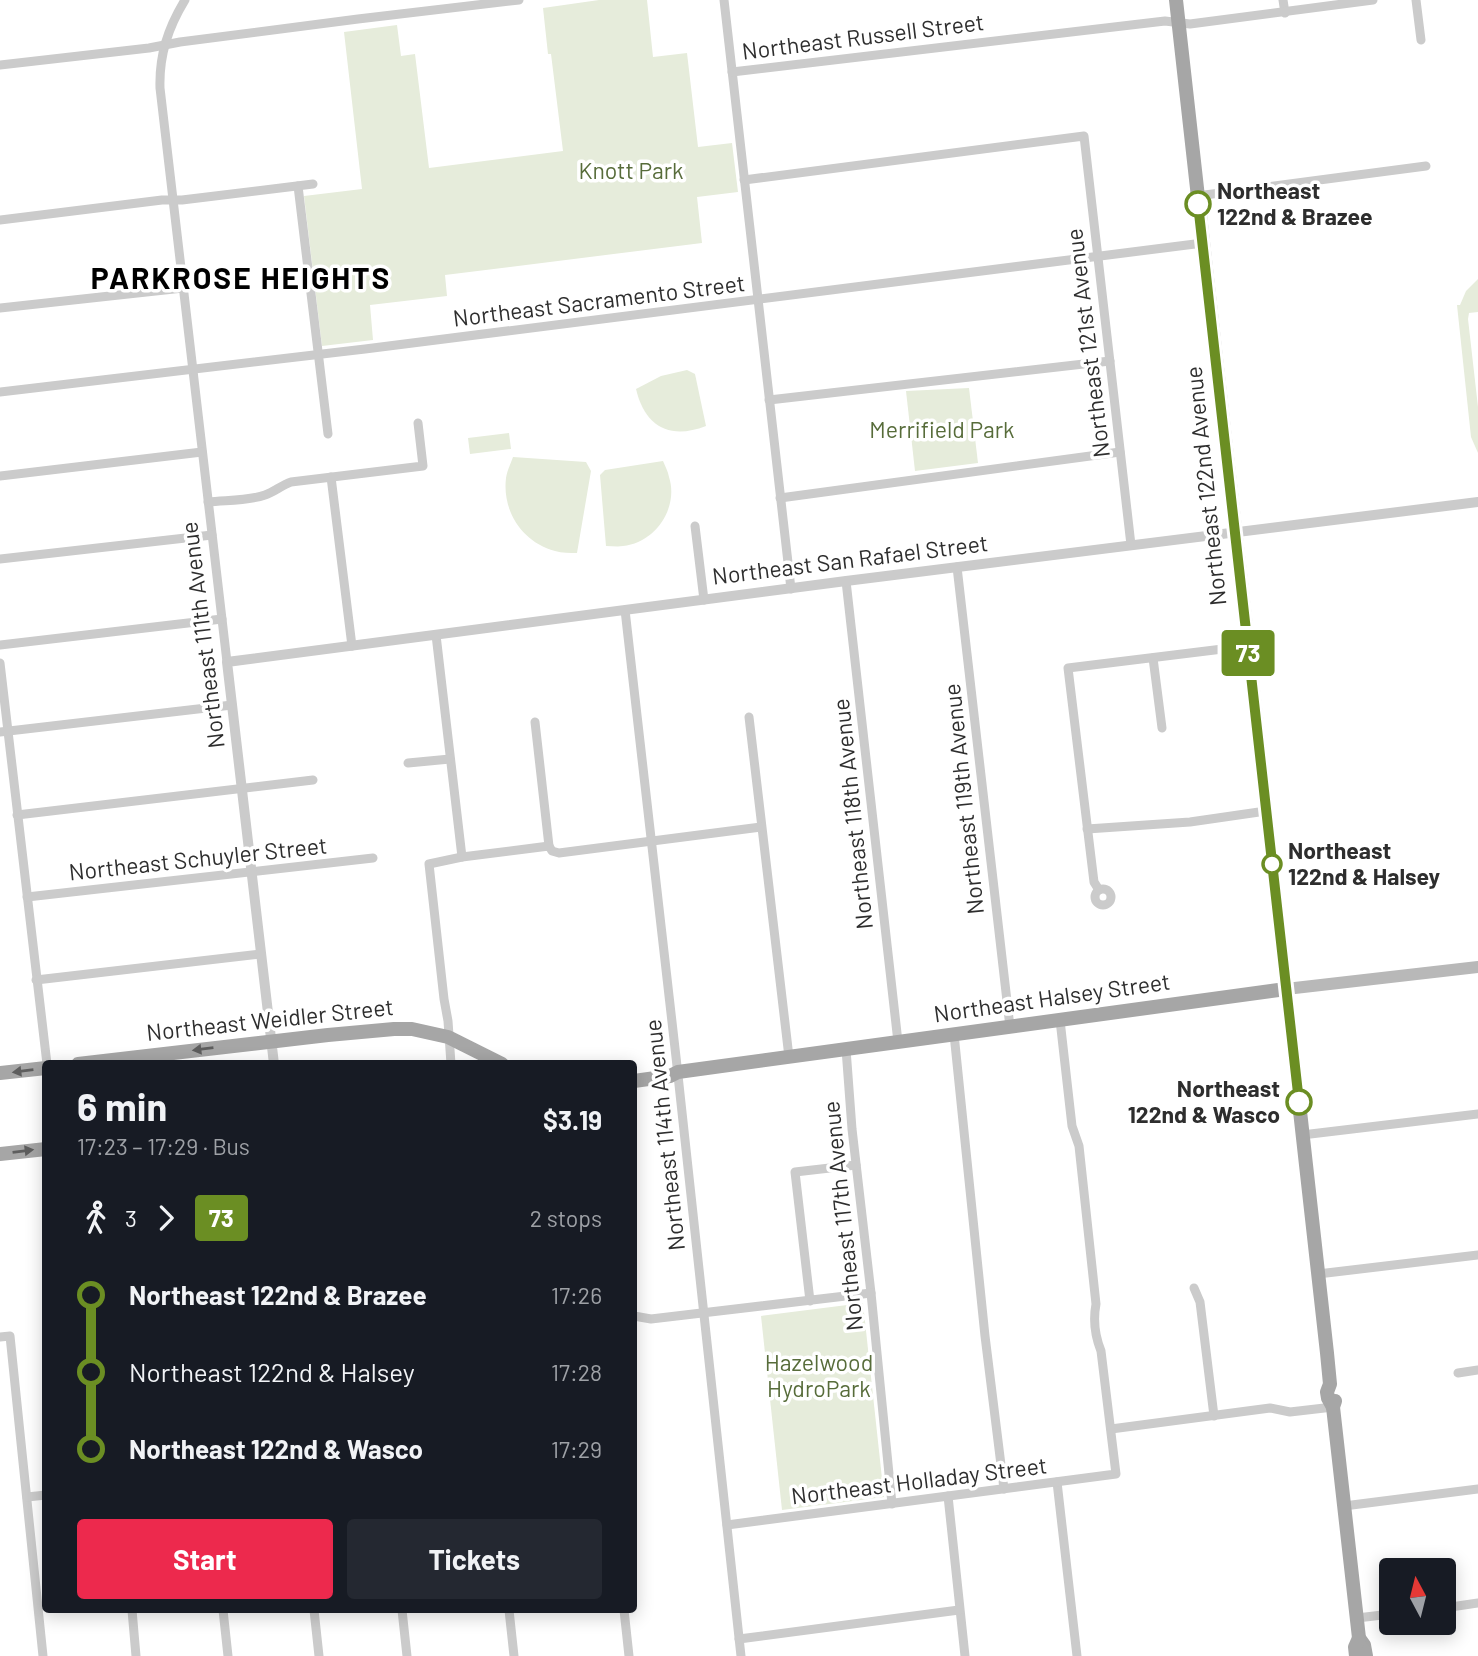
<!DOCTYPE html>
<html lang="en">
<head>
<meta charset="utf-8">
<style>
	body { margin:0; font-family:Barlow,sans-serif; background:#242831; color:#f1f3f6; height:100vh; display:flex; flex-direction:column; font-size:26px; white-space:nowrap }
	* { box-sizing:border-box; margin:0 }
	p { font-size:23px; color:#9ea1a6 }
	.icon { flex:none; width:38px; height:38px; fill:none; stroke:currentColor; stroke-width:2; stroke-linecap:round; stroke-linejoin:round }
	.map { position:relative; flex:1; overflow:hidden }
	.details { position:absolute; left:42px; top:1060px; width:595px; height:553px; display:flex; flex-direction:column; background:#171b24; border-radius:7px; box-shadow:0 4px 18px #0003 }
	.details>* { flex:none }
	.badge { padding:0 14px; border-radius:5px; font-size:24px; line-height:46px }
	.needle { width:46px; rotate:353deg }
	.tools { position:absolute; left:1379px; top:1558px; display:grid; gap:14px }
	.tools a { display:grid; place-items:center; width:77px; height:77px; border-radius:7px; background:#171b24; box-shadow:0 4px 18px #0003; font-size:35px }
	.map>.badge { position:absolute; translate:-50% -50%; box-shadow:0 0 0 4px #fff }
	.legs { display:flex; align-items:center; gap:10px; height:77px; padding:0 35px; font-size:23px }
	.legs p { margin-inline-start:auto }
	.summary { display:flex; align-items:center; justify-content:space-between; height:119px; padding:0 35px }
	h1 { font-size:38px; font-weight:700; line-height:52px }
	.cta { display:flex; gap:14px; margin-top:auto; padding:14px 35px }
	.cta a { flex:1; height:80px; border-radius:7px; background:#ed294d; color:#fff; font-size:28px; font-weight:700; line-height:80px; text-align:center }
	.cta a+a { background:#242831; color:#f1f3f6 }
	ul { padding:0 35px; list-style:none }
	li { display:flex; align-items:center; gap:24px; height:77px; font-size:26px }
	li i { display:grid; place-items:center; width:10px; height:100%; margin:0 9px; background:currentColor }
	li i::after { content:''; width:18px; height:18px; margin:-9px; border:5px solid; border-radius:50%; background:#171b24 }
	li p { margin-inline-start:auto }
	li:first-child i { background:linear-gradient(#0000 50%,currentColor 0) }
	li:last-child i { background:linear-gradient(currentColor 50%,#0000 0) }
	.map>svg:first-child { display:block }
</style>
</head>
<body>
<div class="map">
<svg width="1478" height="1656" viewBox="0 0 1478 1656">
	<rect width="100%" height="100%" fill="#fff"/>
	<!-- green -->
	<g fill="#e6ecdb">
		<polygon points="599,0 647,0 653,57 687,53 698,147 732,143 738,192 697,197 702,243 445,275 447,296 370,305 373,340 322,346 304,196 362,189 344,32 397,25 401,56 415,54 429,168 563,151 551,54 548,54 543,8"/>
		<polygon points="1478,279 1478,312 1469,313 1468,319 1478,407 1478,453 1471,437 1457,305 1460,305 1466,291"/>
		<path d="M 687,370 L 695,374 L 706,426 C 670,440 645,427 636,389 L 661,376 Z"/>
		<polygon points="969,388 978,463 915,471 906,391"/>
		<polygon points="509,433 511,449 470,454 468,438"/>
		<path d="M 513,457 L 586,462 L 591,471 L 577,553 C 570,553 562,553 555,551 C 522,542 502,511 506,478 C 507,471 511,463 513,457 Z"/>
		<path d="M 663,461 C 665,466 668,471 669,477 C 679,508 655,543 623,546 C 618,547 612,546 606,546 L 600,475 L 605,470 Z"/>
		<polygon points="863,1303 884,1497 782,1510 761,1316"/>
	</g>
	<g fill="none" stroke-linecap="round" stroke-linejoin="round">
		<!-- minor -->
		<g stroke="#cbcbcb" stroke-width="9">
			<path d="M 185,0 C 168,28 159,55 160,88 L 227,662"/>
			<polyline points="724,0 791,589"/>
			<polyline points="1283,0 1285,13"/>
			<polyline points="1416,0 1421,40"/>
			<polyline points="0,65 149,48 180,42 358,19 519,0"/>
			<polyline points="732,72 1165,21 1190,24 1373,0"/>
			<polyline points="744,180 1084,136 1131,545"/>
			<polyline points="298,186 328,434"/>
			<polyline points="1197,196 1426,166"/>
			<polyline points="0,220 162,200 182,200 313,184"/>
			<polyline points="0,308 183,288"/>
			<polyline points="0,392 365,349 1203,243"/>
			<polyline points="769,400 1110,361"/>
			<polyline points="0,476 202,452"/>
			<polyline points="331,477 352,646"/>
			<polyline points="780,498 1120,452"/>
			<path d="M 208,502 C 227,500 248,501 265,495 C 274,492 282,485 291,482 L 423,466 L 418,423"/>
			<polyline points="695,526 704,600"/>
			<polyline points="0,559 212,535"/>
			<polyline points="957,567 1010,1027"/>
			<polyline points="846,581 898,1042"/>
			<polyline points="625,610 676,1057 741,1656"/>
			<polyline points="436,635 462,857"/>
			<polyline points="0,645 222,619"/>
			<polyline points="1153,658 1162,728"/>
			<polyline points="0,663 47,1064"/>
			<polyline points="749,717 789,1057"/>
			<polyline points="535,722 549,846"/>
			<polyline points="0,732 232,705"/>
			<polyline points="408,763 450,759"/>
			<polyline points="17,815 313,780"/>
			<polyline points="1087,829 1190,822 1266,811"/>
			<circle cx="1103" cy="897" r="8"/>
			<polyline points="1099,890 1094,882 1068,668 1247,646"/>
			<polyline points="27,897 373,858"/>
			<polyline points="36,980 261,954"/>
			<polyline points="954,1034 985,1336 1004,1489"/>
			<polyline points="846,1049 852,1129 871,1293 892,1504"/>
			<polyline points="451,1064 448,1021 444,999 429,864 462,857 549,846 552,851 559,853 761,827"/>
			<polyline points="1302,1135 1478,1114"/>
			<polyline points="1318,1274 1478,1255"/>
			<polyline points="1194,1288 1200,1302 1214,1416"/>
			<polyline points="810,1301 795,1172 856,1165"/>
			<polyline points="634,1316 651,1319 871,1293"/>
			<polyline points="0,1337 10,1336 43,1656"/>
			<polyline points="1458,1373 1478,1370"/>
			<polyline points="1111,1429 1270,1408 1290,1412 1333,1407"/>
			<polyline points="1057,1482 1077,1656"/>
			<polyline points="948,1496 965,1656"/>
			<polyline points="27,1497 46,1495"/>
			<polyline points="1344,1506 1478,1489"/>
			<path d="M 727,1525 L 1116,1474 L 1101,1351 C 1095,1336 1093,1320 1096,1304 L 1079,1146 L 1072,1126 L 1060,1020"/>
			<polyline points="1444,1608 1478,1603"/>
			<polyline points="132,1610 136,1656"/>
			<polyline points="223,1610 228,1656"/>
			<polyline points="314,1610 319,1656"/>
			<polyline points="402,1610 407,1656"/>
			<polyline points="509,1610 514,1656"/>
			<polyline points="624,1610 629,1656"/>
			<polyline points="1357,1618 1391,1614"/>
			<polyline points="739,1639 959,1610"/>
		</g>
		<!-- tertiary -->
		<polyline stroke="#cbcbcb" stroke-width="10" points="274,1064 227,662 846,581 1478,502"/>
		<!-- secondary -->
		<polyline stroke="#b8b8b8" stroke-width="12" points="1286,989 1478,967"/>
		<!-- primary -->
		<g stroke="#a6a6a6" stroke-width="14">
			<polyline points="1176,0 1327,1353 1330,1384 1327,1392 1328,1398 1333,1407"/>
			<polyline points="78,1064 328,1035 394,1029 412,1029 448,1037 502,1064"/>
			<polyline points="0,1073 46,1068"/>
			<polyline points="634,1081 670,1076 678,1072 1286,989"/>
			<polyline points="0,1154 46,1149"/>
			<polyline points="1335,1401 1333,1407 1359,1638 1364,1645 1366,1656"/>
			<polyline points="1356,1656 1355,1647 1359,1638"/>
		</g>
	</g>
	<!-- one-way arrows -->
	<defs><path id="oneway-solid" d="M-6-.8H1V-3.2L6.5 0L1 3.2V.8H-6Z" transform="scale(1.75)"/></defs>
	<g fill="#5e5e5e">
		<use href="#oneway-solid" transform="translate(203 1049) rotate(173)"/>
		<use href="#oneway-solid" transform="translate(23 1071) rotate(173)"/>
		<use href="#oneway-solid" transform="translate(23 1151) rotate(-7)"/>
	</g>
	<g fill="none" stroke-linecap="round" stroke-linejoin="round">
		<defs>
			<polyline id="line-1" points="1198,204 1299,1102"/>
		</defs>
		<!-- line-1 casing -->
		<use href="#line-1" stroke="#fff" stroke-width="16"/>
		<!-- line-1 -->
		<use href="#line-1" stroke="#6b8e23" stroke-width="10"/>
	</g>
	<!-- markers -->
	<g fill="#fff" stroke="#6b8e23" stroke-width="3.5">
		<circle cx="1198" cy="204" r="12"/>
		<circle cx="1272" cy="864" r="9"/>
		<circle cx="1299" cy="1102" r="12"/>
	</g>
	<g text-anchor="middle" stroke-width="7" stroke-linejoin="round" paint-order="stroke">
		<!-- street labels -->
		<g font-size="23" fill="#2e2e2e" stroke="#fff">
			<text transform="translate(863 37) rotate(-7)" y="8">Northeast Russell Street</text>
			<text transform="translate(599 301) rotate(-7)" y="8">Northeast Sacramento Street</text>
			<text transform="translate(1088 343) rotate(-97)" y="8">Northeast 121st Avenue</text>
			<text transform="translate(1206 486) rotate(-96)" y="8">Northeast 122nd Avenue</text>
			<text transform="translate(850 560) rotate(-7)" y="8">Northeast San Rafael Street</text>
			<text transform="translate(203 635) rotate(-97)" y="8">Northeast 111th Avenue</text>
			<text transform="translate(964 799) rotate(-96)" y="8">Northeast 119th Avenue</text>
			<text transform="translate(853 814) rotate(-96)" y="8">Northeast 118th Avenue</text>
			<text transform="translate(198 859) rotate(-6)" y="8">Northeast Schuyler Street</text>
			<text transform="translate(1052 998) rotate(-8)" y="8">Northeast Halsey Street</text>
			<text transform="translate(270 1020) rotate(-6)" y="8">Northeast Weidler Street</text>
			<text transform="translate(665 1135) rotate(-96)" y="8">Northeast 114th Avenue</text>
			<text transform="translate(843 1216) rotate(-96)" y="8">Northeast 117th Avenue</text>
			<text transform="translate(919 1481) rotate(-7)" y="8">Northeast Holladay Street</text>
		</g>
		<!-- park labels -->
		<g font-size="23" fill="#576c3a" stroke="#fff">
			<text x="631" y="179">Knott Park</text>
			<text x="942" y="438">Merrifield Park</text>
			<text x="819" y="1371">Hazelwood<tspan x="819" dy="26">HydroPark</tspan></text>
		</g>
		<!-- stop labels -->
		<g font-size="23" font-weight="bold" fill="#2e2e2e" stroke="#fff" text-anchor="start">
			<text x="1217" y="199">Northeast<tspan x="1217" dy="26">122nd &amp; Brazee</tspan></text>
			<text x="1288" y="859">Northeast<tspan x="1288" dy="26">122nd &amp; Halsey</tspan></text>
			<text x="1280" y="1097" text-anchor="end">Northeast<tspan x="1280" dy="26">122nd &amp; Wasco</tspan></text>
		</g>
		<!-- district labels -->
		<g font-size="30" font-weight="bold" letter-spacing="2" fill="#000" stroke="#fff">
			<text x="241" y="289">PARKROSE HEIGHTS</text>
		</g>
	</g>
</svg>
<div class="tools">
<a><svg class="needle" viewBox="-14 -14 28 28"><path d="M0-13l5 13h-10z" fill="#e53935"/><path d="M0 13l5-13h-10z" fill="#9ea1a6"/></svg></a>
</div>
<b class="badge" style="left:1248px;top:653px;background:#6b8e23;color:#fff">73</b>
<section class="details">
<div class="summary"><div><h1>6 min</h1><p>17:23 – 17:29 · Bus</p></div><b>$3.19</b></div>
<div class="legs"><svg class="icon" aria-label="walk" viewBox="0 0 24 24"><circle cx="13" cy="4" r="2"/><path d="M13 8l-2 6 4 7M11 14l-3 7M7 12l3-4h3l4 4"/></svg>3<svg class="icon" aria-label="forward" viewBox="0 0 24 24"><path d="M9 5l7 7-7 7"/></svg><b class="badge" style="background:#6b8e23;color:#fff">73</b><p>2 stops</p></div>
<ul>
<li><i style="color:#6b8e23"></i><b>Northeast 122nd &amp; Brazee</b><p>17:26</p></li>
<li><i style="color:#6b8e23"></i><span>Northeast 122nd &amp; Halsey</span><p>17:28</p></li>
<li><i style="color:#6b8e23"></i><b>Northeast 122nd &amp; Wasco</b><p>17:29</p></li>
</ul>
<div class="cta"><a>Start</a><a>Tickets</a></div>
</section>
</div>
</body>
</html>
